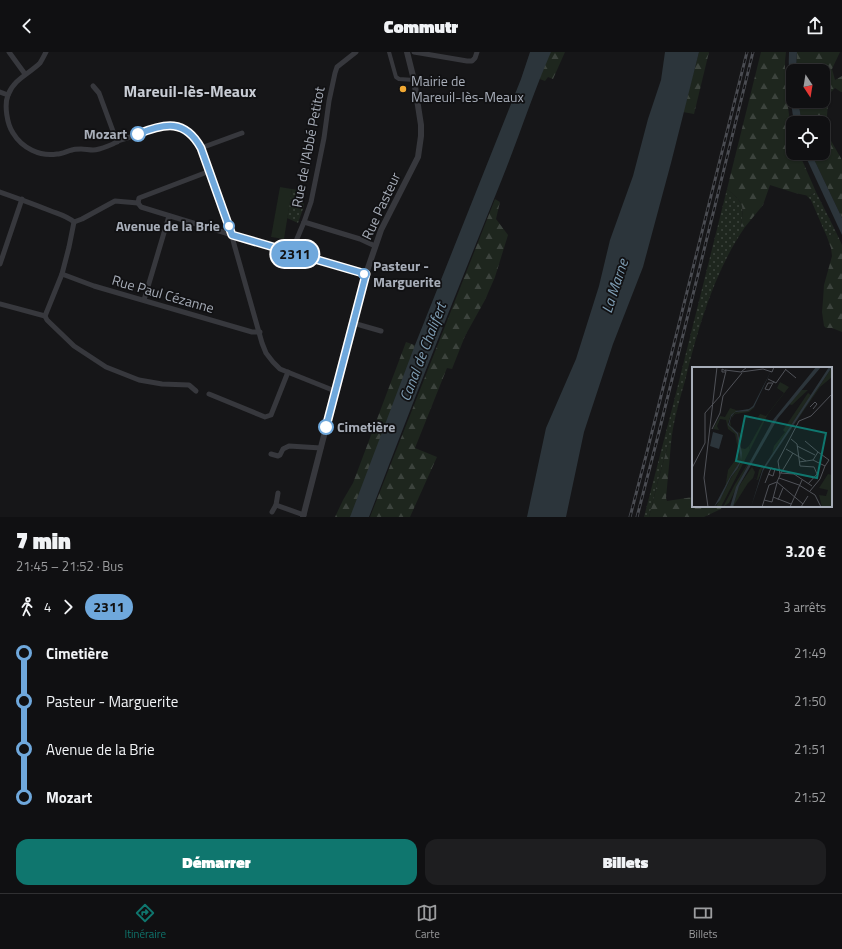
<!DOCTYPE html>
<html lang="fr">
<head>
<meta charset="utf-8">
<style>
	body { margin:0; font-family:"Titillium Web",sans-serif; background:#1e1e20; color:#f1f3f6; height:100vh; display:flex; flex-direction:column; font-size:15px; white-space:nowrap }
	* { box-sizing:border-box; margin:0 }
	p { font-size:13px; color:#9c9d9f }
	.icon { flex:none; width:22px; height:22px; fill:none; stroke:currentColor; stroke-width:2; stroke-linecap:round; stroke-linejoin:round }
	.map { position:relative; height:465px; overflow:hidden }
	.sheet { display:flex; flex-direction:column; background:#101012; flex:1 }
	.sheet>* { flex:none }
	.badge { padding:0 8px; border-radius:13px; font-size:14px; line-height:26px }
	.needle { width:26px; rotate:168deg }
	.buttons { position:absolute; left:786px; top:12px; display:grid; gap:8px }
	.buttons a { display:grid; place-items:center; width:44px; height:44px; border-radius:8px; background:#101012; box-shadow:0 1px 3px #0004,0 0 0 1px #303032; font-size:20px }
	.map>.badge { position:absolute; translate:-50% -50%; box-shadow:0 0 0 2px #fff }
	.legs { display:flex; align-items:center; gap:6px; height:44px; padding:0 16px; font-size:13px }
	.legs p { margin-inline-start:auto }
	.head { display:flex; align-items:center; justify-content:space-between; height:68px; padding:0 16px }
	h1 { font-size:22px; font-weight:800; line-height:30px }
	.primary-button { display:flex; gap:8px; margin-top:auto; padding:8px 16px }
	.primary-button a { flex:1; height:46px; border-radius:12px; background:#0f766e; color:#fff; font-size:16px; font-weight:800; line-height:46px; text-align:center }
	.primary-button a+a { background:#1e1e20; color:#f1f3f6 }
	ul { padding:0 16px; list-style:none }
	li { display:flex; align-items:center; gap:14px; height:48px; font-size:15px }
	li i { display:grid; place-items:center; width:6px; height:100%; margin:0 5px; background:currentColor }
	li i::after { content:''; width:10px; height:10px; margin:-5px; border:3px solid; border-radius:50%; background:#101012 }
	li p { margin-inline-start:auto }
	li:first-child i { background:linear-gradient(#0000 50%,currentColor 0) }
	li:last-child i { background:linear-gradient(currentColor 50%,#0000 0) }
	header { display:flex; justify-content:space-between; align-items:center; height:52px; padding:0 16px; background:#101012; font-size:18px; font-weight:800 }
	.tab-bar { display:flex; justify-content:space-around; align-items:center; height:56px; border-top:1px solid #303032; background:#101012; font-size:11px; color:#9c9d9f }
	.tab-bar a { display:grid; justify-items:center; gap:2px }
	.tab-bar .on { color:#0f766e }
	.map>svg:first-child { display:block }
</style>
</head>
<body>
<header><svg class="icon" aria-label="back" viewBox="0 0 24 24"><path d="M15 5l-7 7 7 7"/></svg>Commutr<svg class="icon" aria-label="share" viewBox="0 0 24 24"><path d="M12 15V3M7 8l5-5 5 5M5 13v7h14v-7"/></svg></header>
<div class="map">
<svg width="842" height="465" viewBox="0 0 842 465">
	<defs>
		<pattern id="green-dots" width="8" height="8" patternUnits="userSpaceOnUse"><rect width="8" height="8" fill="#1e261e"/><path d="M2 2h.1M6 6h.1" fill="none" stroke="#3c433d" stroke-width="1.8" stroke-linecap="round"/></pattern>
		<pattern id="forest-firs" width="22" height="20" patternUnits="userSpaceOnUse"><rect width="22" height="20" fill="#1e261e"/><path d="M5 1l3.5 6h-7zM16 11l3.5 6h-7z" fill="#3c433d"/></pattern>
	</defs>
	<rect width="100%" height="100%" fill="#161618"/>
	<!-- green -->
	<g fill="url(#green-dots)">
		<polygon points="292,137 303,139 302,143 304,154 298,171 287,166"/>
		<path d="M 727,137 C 744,152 744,151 741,174 L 745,175 C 714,220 698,276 685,329 C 679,350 673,370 671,392 L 668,393 L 658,429 L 649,465 L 644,465 L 674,349 Z"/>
		<polygon points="816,140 836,180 827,185 811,148 806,143 809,144"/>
	</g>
	<!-- forest -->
	<g fill="url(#forest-firs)">
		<polygon points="549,0 565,0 553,27 548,25 545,29 537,26"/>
		<polygon points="699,0 709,0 694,62 683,60"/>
		<path d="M 761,0 L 786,0 L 785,9 L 785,33 L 790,70 L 793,80 L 793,101 L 799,101 L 816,140 L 809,144 L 795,141 L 770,133 L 763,153 L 745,175 L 741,174 C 744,151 744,152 727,137 Z"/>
		<polygon points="797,0 840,0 832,17 835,28 842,24 842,40 841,40 835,36 829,42 827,63 830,87 842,108 842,166 811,101 823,101 823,71 802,71 798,49 823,49 823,19 796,19"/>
		<polygon points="495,147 500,150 496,167 508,183 495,225 485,248 465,284 452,317 447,316 415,396 437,405 410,465 370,465"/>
		<polygon points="836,180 842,193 842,280 832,276 826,276 824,274 822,260 823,248 824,233 832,204 831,196 827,185"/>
		<polygon points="406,290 417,294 352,465 335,465 343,448 353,431"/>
		<polygon points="671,392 666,446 667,449 693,445 693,454 722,454 721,457 704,465 649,465 658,429 668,393"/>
	</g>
	<!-- pitch -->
	<polygon fill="#1e261e" points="280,135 292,137 284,187 271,185"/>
	<!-- water -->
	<g fill="#2c353b">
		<path d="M 530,0 L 551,0 C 533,41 519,85 502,127 C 457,239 412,352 369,465 L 350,465 L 415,293 L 521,27 Z"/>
		<polygon points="665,0 699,0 671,111 643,215 613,292 584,380 566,465 527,465 546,376 576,307 599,234 610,188 633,124 648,67 661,28"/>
		<path d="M 789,0 L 797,0 L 796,19 L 793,19 L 793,49 L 798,49 L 802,71 L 795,71 L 794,70 C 790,47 788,24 789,0 Z"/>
		<polygon points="804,101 811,101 842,166 842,183"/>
	</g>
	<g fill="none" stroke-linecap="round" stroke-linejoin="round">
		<!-- pedestrian -->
		<polyline stroke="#37383d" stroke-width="4" points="389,0 396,25 399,27 414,28"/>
		<!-- minor -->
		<g stroke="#37383d" stroke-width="5">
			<polyline points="9,0 25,22"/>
			<path d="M 46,0 C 44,4 42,8 40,11 C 29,22 14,27 8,43 C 4,53 7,72 13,81 C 22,96 40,105 57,102 C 62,102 67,99 72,98 C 74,97 78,97 81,97 C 85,97 89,98 93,98 C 97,98 103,96 108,94 C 111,93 115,91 118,89 C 123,87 128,86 133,84 C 145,80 158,72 171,73 C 185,74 195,84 201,96 L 231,180 L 234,192 L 262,291 L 266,301 L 273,310 L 280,317 L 335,339"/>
			<polyline points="414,0 467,9 472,9 475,6 477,0"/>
			<polyline points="93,34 99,41 117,90"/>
			<polyline points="0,40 8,43"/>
			<polyline points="201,96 242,81"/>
			<path d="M 0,140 C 17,146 34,152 51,159 C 59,162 67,164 74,170"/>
			<polyline points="138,151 141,155 229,182 366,222"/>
			<polyline points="138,151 139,146 210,119"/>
			<polyline points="74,170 82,167 115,149 138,151"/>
			<polyline points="304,170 360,187 375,194"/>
			<polyline points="291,201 304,170 311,150 324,86 329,49 335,21 337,15 356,0"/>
			<polyline points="0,212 22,147"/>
			<polyline points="62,222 94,234 252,280 260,280"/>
			<polyline points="144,248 169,164"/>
			<polyline points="0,252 45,264 62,222 69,195 74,170"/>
			<polyline points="45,264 47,268 74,294 106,315 139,328 162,332 189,333 196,339"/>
			<polyline points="353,271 381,279"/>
			<polyline points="209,342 265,365 271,363 288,320"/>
			<polyline points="271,402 278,404 280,403 283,397 289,394 321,396"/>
			<polyline points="278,441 276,453 304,463"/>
			<polyline points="272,460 276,453"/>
		</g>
		<!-- tertiary -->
		<polyline stroke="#37383d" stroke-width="6" points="303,465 353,271 368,216 381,178 418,105 421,84 421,73 414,28 407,0"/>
		<defs>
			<g id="rail">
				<polyline points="630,465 647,400 747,0"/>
				<polyline points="637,465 659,380 753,0"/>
			</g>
		</defs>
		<!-- rail casing -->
		<use href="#rail" stroke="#4a4c52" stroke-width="3"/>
		<!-- rail -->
		<use href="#rail" stroke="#111113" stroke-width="1.5" stroke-dasharray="4.5" stroke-linecap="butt"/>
	</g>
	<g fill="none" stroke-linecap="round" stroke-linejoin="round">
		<defs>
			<path id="line-1" d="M 138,82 C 165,71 185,67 201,96 L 232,183 L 366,222 L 326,375"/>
		</defs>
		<!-- line-1 casing -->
		<use href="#line-1" stroke="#fff" stroke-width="9"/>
		<!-- line-1 -->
		<use href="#line-1" stroke="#6fa8dc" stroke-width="6"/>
	</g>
	<!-- markers -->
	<circle fill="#f2a933" stroke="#111113" stroke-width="1.5" cx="403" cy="37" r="4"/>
	<g fill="#fff" stroke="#6fa8dc" stroke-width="2">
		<circle cx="138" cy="82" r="7"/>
		<circle cx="229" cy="174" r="5"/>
		<circle cx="364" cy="222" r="5"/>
		<circle cx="326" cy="375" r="7"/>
	</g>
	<g text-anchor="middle" stroke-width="3.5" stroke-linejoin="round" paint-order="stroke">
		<!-- poi labels -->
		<g font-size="14" fill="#a7adb8" stroke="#111113" text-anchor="start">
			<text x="411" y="34">Mairie de<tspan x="411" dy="16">Mareuil-lès-Meaux</tspan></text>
		</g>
		<!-- stop labels -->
		<g font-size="14" font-weight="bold" fill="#a7adb8" stroke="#111113" text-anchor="end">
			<text x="127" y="87">Mozart</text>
			<text x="220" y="179">Avenue de la Brie</text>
			<text x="373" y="219" text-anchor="start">Pasteur -<tspan x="373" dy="16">Marguerite</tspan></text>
			<text x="337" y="380" text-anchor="start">Cimetière</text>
		</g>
		<!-- street labels -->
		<g font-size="14" fill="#a7adb8" stroke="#111113">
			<text transform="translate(308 95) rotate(-79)" y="5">Rue de l'Abbé Petitot</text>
			<text transform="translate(381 154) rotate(-65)" y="5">Rue Pasteur</text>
			<text transform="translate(163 242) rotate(16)" y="5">Rue Paul Cézanne</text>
		</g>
		<!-- water labels -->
		<g font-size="15" font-style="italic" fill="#7e9db3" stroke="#111113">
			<text transform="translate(615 234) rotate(-72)" y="5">La Marne</text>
			<text transform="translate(423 300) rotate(-69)" y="5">Canal de Chalifert</text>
		</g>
		<!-- quarter labels -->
		<g font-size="16" font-weight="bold" fill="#c8ccd4" stroke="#111113">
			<text x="190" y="45">Mareuil-lès-Meaux</text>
		</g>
	</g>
	<!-- overview -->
	<g transform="translate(692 315)">
		<rect width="140" height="140" fill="#161618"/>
		<path d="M 88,15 L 97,20 L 76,47 L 58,83 L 57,79 L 72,52 L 65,52 L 68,47 L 74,49 L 92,26 L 85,21 Z" fill="#1e261e"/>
		<path d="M 140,0 L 140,10 L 128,20 L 91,74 ZM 109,23 L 116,23 L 100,38 L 96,37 ZM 116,26 L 119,28 L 80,87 L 82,79 L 93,65 L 91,63 ZM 63,40 L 57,45 L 43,47 L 39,52 L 39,60 L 51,68 L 48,77 L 46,65 L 38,58 L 40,49 L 43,46 ZM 38,41 L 47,44 L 39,48 L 36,56 L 45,66 L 49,89 L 45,102 L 38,110 L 33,122 L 36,103 L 47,88 L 43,67 L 36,62 L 34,53 L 28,52 L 25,59 L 27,63 L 21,62 L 28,49 L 33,50 ZM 57,79 L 58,83 L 29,140 L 24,140 L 40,109 L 47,100 L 49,81 L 53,82 ZM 59,91 L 37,136 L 31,140 L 43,117 ZM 72,97 L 66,113 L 61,111 L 56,116 L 41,140 L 47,119 L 60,100 L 63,105 L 61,111 L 65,112 L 67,103 ZM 136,107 L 140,108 L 140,140 L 130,140 L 127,128 L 134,129 L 136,123 L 127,121 Z" fill="#1e261e"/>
		<path d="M 124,0 L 129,0 L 86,51 L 47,119 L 41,140 L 38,140 L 44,120 L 81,53 ZM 137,0 L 140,0 L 71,104 L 59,140 L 71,101 ZM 79,4 L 62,40 L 56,44 L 43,45 L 39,50 L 37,58 L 46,66 L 50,86 L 49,94 L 46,101 L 39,110 L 28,133 L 22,140 L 38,110 L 49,93 L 45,67 L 36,58 L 39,48 L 44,44 L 57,42 L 61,39 ZM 21,65 L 31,68 L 27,82 L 18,79 Z" fill="#2c353b"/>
		<path fill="none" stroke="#505258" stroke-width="1" d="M 93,2 L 104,11M 33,3 L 49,5 L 55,0M 49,5 L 71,2 L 80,5 L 82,0M 76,12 L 84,16 L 94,2M 80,16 L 76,16 L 73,22 L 77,23 L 82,14M 118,40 L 123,35 L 125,37 L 121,42M 20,62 L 28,46 L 31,29 L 50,6M 99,72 L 105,77 L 108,99 L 122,100 L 125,107M 113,74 L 126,85M 105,79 L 123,88M 94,82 L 114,94M 107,95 L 121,93 L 126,85 L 137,93 L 133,99 L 121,93M 0,101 L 13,76 L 13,46 L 28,29 L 34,4 L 30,2 L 30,5 L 33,5M 88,106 L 102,107 L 120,119M 89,106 L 101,86M 76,107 L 81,109 L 83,102M 87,111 L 107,118 L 123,128 L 129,140M 85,115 L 88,108 L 86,94 L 107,54 L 119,49 L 140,27M 85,115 L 111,137M 73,116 L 79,101 L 86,103M 116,117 L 125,107M 118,124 L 128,112 L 133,99M 81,130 L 99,137M 72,133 L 80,135 L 85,116M 86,133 L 91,121M 16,140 L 12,111 L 25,0M 70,140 L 77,118 L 85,115M 98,140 L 110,113M 109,140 L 116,129"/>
		<path fill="#0f766e" fill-opacity="0.15" stroke="#0f766e" stroke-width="2" d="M 53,49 L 134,66 L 125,111 L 44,94 Z"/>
		<rect width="140" height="140" fill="none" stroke="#a7adb8" stroke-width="2"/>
	</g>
</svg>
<div class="buttons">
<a><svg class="needle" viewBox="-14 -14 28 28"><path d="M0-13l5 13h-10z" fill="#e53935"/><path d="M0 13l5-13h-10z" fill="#9c9d9f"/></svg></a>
<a><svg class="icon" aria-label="locate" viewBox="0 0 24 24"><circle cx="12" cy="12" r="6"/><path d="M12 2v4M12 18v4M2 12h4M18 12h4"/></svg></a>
</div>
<b class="badge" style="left:295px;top:202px;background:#6fa8dc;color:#111">2311</b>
</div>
<section class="sheet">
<div class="head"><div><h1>7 min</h1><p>21:45 – 21:52 · Bus</p></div><b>3.20 €</b></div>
<div class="legs"><svg class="icon" aria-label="walk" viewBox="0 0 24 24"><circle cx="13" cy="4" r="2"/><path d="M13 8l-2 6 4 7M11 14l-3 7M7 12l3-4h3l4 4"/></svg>4<svg class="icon" aria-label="forward" viewBox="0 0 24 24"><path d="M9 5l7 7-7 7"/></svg><b class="badge" style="background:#6fa8dc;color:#111">2311</b><p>3 arrêts</p></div>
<ul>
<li><i style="color:#6fa8dc"></i><b>Cimetière</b><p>21:49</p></li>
<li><i style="color:#6fa8dc"></i><span>Pasteur - Marguerite</span><p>21:50</p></li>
<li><i style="color:#6fa8dc"></i><span>Avenue de la Brie</span><p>21:51</p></li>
<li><i style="color:#6fa8dc"></i><b>Mozart</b><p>21:52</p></li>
</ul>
<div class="primary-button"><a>Démarrer</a><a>Billets</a></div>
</section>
<nav class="tab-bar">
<a class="on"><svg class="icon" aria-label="directions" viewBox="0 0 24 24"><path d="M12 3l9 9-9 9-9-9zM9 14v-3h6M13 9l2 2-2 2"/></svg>Itinéraire</a>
<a><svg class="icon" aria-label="map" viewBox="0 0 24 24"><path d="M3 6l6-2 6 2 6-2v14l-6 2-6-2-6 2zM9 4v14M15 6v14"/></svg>Carte</a>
<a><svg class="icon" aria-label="tickets" viewBox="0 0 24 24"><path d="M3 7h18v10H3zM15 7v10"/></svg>Billets</a>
</nav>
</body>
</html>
